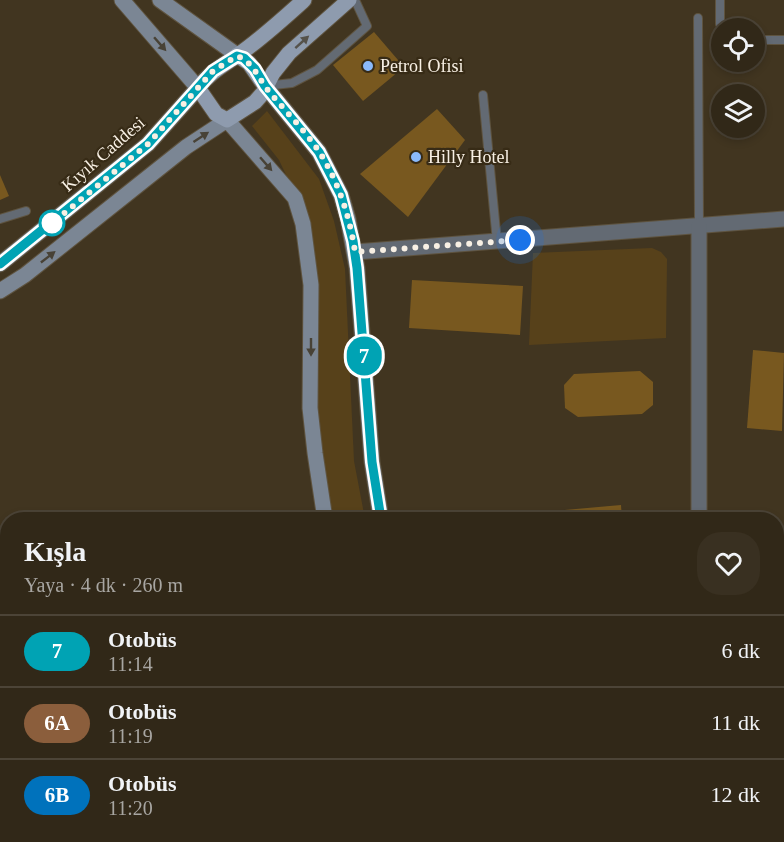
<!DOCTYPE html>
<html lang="tr">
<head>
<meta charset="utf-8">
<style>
	body { margin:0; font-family:Georgia,serif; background:#393021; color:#f1f3f6; height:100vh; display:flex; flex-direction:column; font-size:22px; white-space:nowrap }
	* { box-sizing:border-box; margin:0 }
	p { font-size:20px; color:#a8a6a2 }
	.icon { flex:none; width:33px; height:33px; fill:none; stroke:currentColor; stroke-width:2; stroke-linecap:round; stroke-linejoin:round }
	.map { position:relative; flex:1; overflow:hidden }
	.drawer { position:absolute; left:0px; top:512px; width:784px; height:332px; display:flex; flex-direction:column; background:#312818; border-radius:24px 24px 0 0; box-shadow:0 3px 9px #0003,0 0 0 2px #4c4437 }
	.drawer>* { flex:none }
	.badge { padding:0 12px; border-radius:20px; font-size:21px; line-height:39px }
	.tools { position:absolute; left:711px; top:18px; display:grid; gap:12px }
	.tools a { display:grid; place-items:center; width:54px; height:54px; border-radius:50%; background:#312818; box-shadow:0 3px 9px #0003,0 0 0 2px #4c4437; font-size:30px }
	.you { position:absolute; width:30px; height:30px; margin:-15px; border:4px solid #fff; border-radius:50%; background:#1a73e8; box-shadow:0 0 0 9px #1a73e833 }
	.map>.badge { position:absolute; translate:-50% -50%; box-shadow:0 0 0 3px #fff }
	.round { display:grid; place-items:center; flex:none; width:63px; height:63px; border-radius:24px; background:#393021 }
	.summary { display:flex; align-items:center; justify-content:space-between; height:102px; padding:0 24px }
	h1 { font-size:28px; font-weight:700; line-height:45px }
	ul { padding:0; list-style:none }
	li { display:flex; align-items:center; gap:18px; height:72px; padding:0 24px; border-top:2px solid #4c4437 }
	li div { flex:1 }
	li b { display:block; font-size:22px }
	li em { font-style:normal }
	li .badge { min-width:66px; font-weight:700; text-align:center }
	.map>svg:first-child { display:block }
</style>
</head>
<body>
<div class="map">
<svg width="784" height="842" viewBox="0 0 784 842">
	<rect width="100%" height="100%" fill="#413520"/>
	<!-- green -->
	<g fill="#57411a">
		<polygon points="267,111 319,179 334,221 345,269 354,461 365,519 331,519 325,491 318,409 316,318 304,213 279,160 252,126"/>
		<polygon points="652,248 661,252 667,259 666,338 529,345 533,253"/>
		<polygon points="196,836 422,836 423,842 197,842"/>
	</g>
	<!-- building -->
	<g fill="#78581f">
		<polygon points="374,32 404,67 363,101 333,65"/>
		<polygon points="437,109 465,140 408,217 360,174"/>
		<polygon points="0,175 9,196 0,200"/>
		<polygon points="412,280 523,286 520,335 409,328"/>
		<polygon points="753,350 784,353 782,431 747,428"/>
		<polygon points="640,371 653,382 653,405 642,414 578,417 565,408 564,385 574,374"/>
		<polygon points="621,505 622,519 543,519 542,512"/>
		<polygon points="777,748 784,752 784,795 777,790"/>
	</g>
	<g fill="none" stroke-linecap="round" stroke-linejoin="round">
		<defs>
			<g id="lane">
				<polyline points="720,0 720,24 723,28"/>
				<polyline points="698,18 699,226"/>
				<polyline points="754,40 784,40"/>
				<polyline points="265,86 292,83 317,70 367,26 355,0"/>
				<polyline points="483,95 497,242"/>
				<polyline points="0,219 26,211"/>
			</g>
			<g id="street">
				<polyline points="355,252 784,219"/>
				<polyline points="699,519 699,226"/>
				<polyline points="180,836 181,842"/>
				<polyline points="663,842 663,836"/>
				<polyline points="706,842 706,836"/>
			</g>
			<g id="secondary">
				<polyline points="160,0 237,55"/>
				<polyline points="265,86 319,152 341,195 348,219 357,268 372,462 381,519"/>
				<polyline points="0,264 148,144 198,88 122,0"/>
				<polyline points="0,291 25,275 186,147 227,120 295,198 303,224 311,285 310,408 315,453 325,519"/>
				<polyline points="777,715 784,719"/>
				<polyline points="437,836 439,842"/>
				<polyline points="499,836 501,842"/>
			</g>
			<g id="primary">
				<path d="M 304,0 C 283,19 261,39 238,55 C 222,66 209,73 198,88 L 216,114 L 227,120 L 255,102 L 263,93 L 273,73 L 289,53 L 349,0"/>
				<polyline points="237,55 249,63 265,86"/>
			</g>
		</defs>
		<!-- lane casing -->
		<use href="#lane" stroke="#5e533f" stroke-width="10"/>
		<!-- street casing -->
		<use href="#street" stroke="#5e533f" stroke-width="17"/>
		<!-- secondary casing -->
		<use href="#secondary" stroke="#5e533f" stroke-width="17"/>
		<!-- primary casing -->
		<use href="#primary" stroke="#5e533f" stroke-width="17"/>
		<!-- lane -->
		<use href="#lane" stroke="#636a73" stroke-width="8"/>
		<!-- street -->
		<use href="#street" stroke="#636a73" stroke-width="15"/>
		<!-- secondary -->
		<use href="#secondary" stroke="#7b8694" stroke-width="15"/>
		<!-- primary -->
		<use href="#primary" stroke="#8e9bae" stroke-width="15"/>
	</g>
	<!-- one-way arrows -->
	<defs><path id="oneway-solid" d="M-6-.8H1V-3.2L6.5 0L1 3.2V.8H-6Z" transform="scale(1.5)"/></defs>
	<use fill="#55524b" href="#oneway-solid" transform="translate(302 42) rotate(-42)"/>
	<g fill="#484236">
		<use href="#oneway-solid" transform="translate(160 44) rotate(49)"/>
		<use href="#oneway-solid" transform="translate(201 137) rotate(-33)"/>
		<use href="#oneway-solid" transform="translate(266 164) rotate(49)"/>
		<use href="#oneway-solid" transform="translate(48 257) rotate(-38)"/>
		<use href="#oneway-solid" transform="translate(311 347) rotate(90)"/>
	</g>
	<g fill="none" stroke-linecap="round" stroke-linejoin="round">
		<defs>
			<polyline id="line" points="0,264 148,144 213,71 237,56 244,58 255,69 265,86 319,152 341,195 353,241 357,268 372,462 381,519"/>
		</defs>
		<!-- line casing -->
		<use href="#line" stroke="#fff" stroke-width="14"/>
		<!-- line -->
		<use href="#line" stroke="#00a3b4" stroke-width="9"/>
		<!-- walk -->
		<path stroke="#f8f0e4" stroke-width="6" stroke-dasharray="0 10.8" d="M 52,223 L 50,225 L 148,144 L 213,71 L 237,56 C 253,62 257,76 267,89 C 284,110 305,130 320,153 C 339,183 350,218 355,252 L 520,240"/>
	</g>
	<!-- markers -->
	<g fill="#8abafc" stroke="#372b16" stroke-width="2">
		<circle cx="368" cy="66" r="6"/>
		<circle cx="416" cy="157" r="6"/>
	</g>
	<circle fill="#fff" stroke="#00a3b4" stroke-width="3" cx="52" cy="223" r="12"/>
	<g text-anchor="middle" stroke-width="4.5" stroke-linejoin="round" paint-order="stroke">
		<!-- poi labels -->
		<g font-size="18" fill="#f8f0e4" stroke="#372b16" text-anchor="start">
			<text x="380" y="72">Petrol Ofisi</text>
			<text x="428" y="163">Hilly Hotel</text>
		</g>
		<!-- street labels -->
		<g font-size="18" fill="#f8f0e4" stroke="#372b16">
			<text transform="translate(103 154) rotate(-41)" y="6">Kıyık Caddesi</text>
		</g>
	</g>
</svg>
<div class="tools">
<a><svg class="icon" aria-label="locate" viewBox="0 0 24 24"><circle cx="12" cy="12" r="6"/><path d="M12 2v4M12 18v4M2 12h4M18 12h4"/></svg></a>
<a><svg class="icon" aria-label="layers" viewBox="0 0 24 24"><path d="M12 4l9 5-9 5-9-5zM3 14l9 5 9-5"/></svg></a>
</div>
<div class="you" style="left:520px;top:240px"></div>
<b class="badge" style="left:364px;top:356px;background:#00a3b4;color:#fff">7</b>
<section class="drawer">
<div class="summary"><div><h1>Kışla</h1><p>Yaya · 4 dk · 260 m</p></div><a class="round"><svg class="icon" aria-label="heart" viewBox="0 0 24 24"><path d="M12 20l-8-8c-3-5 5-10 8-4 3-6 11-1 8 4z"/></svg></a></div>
<ul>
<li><span class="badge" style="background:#00a3b4;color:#fff">7</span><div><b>Otobüs</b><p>11:14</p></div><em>6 dk</em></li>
<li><span class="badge" style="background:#8b5e3c;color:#fff">6A</span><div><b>Otobüs</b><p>11:19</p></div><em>11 dk</em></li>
<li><span class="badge" style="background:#0072bc;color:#fff">6B</span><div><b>Otobüs</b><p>11:20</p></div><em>12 dk</em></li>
</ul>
</section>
</div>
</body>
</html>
